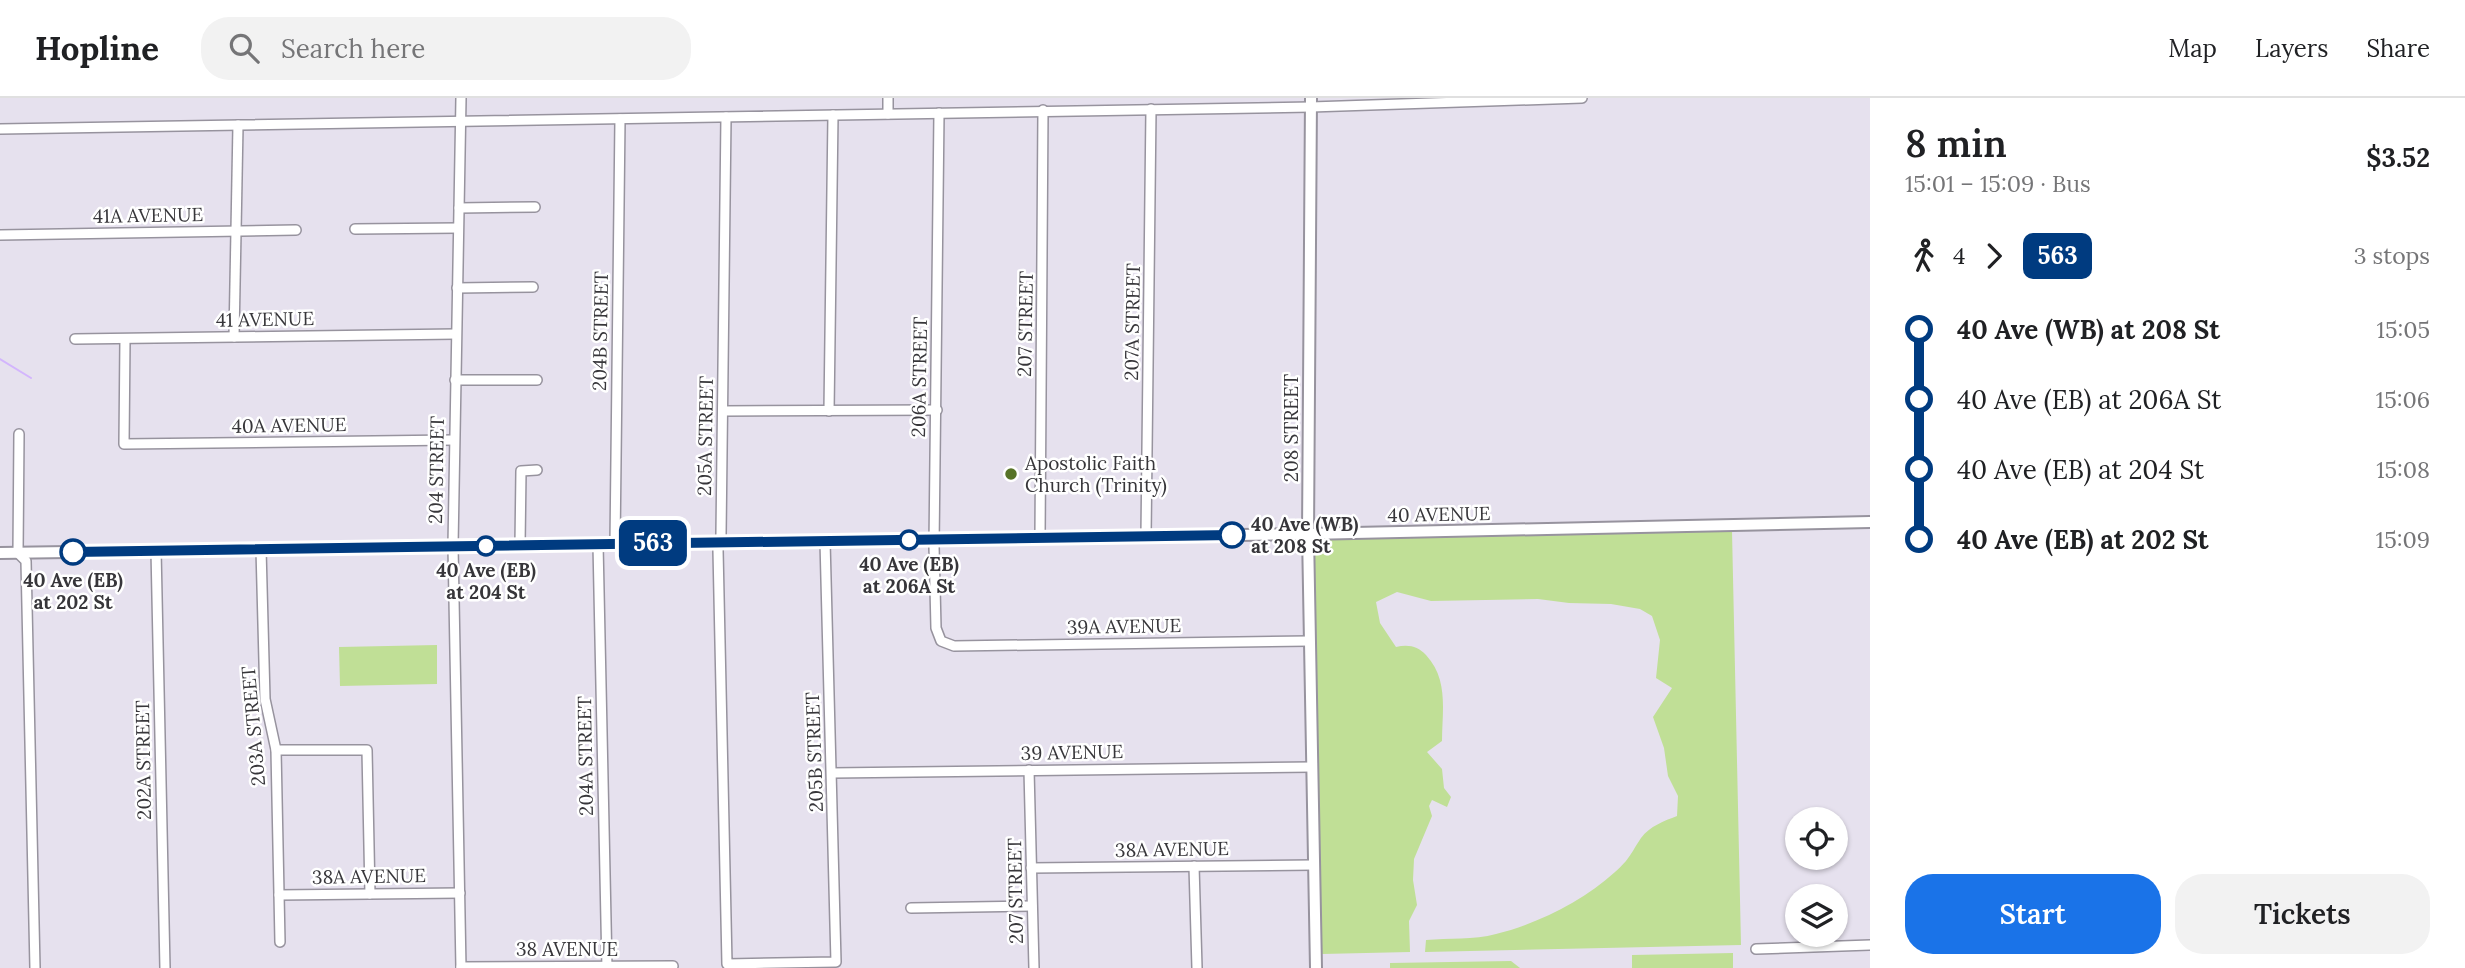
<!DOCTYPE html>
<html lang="en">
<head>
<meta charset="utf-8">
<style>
	body { margin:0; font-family:Lora,serif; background:#f2f2f2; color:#202124; height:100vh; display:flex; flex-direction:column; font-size:26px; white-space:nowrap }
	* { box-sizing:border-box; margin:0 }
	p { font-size:23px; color:#757577 }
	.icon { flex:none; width:38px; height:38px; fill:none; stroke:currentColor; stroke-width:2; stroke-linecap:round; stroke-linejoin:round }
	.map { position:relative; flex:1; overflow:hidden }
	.sheet { display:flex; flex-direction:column; background:#fff; width:595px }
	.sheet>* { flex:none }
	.badge { padding:0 14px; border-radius:10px; font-size:24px; line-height:46px }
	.buttons { position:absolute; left:1785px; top:709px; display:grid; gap:14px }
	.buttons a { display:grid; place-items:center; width:63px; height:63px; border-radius:50%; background:#fff; box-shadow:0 2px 5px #0004; font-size:35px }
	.map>.badge { position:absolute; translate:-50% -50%; box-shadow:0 0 0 4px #fff }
	.legs { display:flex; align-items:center; gap:10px; height:77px; padding:0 35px; font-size:23px }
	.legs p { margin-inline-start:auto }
	.overview { display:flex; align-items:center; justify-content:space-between; height:119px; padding:0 35px }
	h1 { font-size:38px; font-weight:600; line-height:52px }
	.primary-button { display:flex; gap:14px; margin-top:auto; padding:14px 35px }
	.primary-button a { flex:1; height:80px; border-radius:28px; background:#1a73e8; color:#fff; font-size:28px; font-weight:600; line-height:80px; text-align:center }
	.primary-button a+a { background:#f2f2f2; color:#202124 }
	ul { padding:0 35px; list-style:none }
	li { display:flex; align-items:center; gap:24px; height:70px; font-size:26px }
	li i { display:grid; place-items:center; width:10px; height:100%; margin:0 9px; background:currentColor }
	li i::after { content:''; width:18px; height:18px; margin:-9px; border:5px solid; border-radius:50%; background:#fff }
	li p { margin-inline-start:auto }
	li:first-child i { background:linear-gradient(#0000 50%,currentColor 0) }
	li:last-child i { background:linear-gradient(currentColor 50%,#0000 0) }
	header { display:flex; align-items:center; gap:42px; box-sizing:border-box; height:98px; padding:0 35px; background:#fff; border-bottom:2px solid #e0e0e0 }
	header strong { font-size:33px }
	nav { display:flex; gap:38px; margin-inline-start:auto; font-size:24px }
	.search { width:490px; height:63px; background:#f2f2f2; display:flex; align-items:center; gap:18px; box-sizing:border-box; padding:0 24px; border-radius:28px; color:#757577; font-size:26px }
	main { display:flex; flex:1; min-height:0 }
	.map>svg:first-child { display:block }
</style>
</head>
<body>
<header>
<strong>Hopline</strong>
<div class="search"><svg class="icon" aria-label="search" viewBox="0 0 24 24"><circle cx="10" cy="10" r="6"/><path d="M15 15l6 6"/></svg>Search here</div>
<nav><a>Map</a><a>Layers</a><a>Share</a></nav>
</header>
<main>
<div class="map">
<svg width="1870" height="870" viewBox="0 0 1870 870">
	<rect width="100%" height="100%" fill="#e6e1ee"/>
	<!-- green -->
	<g fill="#c0df96">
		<path d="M 1732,433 L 1741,847 L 1425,854 L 1426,842 C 1448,840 1474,842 1496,836 C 1537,826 1583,803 1615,774 C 1630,761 1631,755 1641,740 C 1650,728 1664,723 1677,718 L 1678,698 L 1668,678 L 1664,650 L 1653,619 L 1672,590 L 1656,580 L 1660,542 L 1652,518 L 1640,511 L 1611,506 L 1569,505 L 1538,501 L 1431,503 L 1397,494 L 1376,504 L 1380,525 L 1396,549 C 1408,546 1418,548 1426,557 C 1449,582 1442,613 1442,643 L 1427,654 L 1442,671 L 1444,690 L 1451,699 L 1447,709 L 1432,702 L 1429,708 L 1432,718 L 1414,761 L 1413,782 L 1417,807 L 1409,823 L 1410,854 L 1322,856 L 1312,440 Z"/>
		<polygon points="437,547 437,586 340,588 339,549"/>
		<polygon points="1733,855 1733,870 1632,870 1632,857"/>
		<polygon points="1511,863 1520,870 1390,870 1390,865"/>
	</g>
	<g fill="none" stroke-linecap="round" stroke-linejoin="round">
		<!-- stream -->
		<polyline stroke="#d3b5fd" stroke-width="2" points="0,261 31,280"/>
		<defs>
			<g id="minor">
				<polyline points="461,0 453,448 461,870"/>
				<polyline points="939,15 934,448 936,530 941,543 954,548 1309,543"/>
				<polyline points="888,16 888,0"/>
				<polyline points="726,19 721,437 718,452 727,866 836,864 825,443"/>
				<polyline points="0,31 1311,9 1582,0"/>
				<polyline points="459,110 535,109"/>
				<polyline points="355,131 458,130"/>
				<polyline points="0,137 296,132"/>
				<polyline points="457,190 533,189"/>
				<polyline points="234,239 238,27"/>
				<polyline points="75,241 456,236"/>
				<polyline points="125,241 124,346 454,342"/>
				<polyline points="455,282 537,282"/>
				<polyline points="723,313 937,312"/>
				<polyline points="829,313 833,17"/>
				<polyline points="19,336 18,455 26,463 35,870"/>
				<polyline points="1146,438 1151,11"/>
				<polyline points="1040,439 1043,12"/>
				<polyline points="598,446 607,870"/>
				<polyline points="615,446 620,21"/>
				<polyline points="520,447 521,373 537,372"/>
				<polyline points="261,451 265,601 276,652 280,844"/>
				<polyline points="156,452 165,870"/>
				<polyline points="276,652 367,652 370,796"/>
				<polyline points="1029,672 1034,870"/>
				<polyline points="832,675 1312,669"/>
				<polyline points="1194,768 1197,870"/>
				<polyline points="1031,770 1313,767"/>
				<polyline points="279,797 460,795"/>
				<polyline points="911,810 1032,808"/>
				<polyline points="1756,851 1870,847"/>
				<polyline points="461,869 673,868"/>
			</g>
			<g id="major">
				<polyline points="1311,0 1308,436 1316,870"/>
				<polyline points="0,455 1308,436 1870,424"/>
			</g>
		</defs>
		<!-- minor casing -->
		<use href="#minor" stroke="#97939e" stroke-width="12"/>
		<!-- major casing -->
		<use href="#major" stroke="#97939e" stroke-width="14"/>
		<!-- minor -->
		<use href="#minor" stroke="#fff" stroke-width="9"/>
		<!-- major -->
		<use href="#major" stroke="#fff" stroke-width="10"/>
	</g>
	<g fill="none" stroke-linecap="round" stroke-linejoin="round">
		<defs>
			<polyline id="line-1" points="73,454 1232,437"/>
		</defs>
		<!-- line-1 casing -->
		<use href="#line-1" stroke="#fff" stroke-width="16"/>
		<!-- line-1 -->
		<use href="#line-1" stroke="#003b80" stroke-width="10"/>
	</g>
	<!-- markers -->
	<circle fill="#577327" stroke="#fff" stroke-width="2.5" cx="1011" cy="376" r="7"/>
	<g fill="#fff" stroke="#003b80" stroke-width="3.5">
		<circle cx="1232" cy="437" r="12"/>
		<circle cx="909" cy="442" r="9"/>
		<circle cx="486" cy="448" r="9"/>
		<circle cx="73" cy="454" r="12"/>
	</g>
	<g text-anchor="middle" stroke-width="5" stroke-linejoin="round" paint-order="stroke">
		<!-- street labels -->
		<g font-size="19" fill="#37363a" stroke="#fff">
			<text transform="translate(148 117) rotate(-1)" y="7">41A AVENUE</text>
			<text transform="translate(265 221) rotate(-1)" y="7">41 AVENUE</text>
			<text transform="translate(1132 224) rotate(-89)" y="7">207A STREET</text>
			<text transform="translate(1025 226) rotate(-89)" y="7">207 STREET</text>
			<text transform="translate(600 233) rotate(-89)" y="7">204B STREET</text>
			<text transform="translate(919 279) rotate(-89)" y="7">206A STREET</text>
			<text transform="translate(289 327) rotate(-1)" y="7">40A AVENUE</text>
			<text transform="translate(1291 330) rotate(-90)" y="7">208 STREET</text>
			<text transform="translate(705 338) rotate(-89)" y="7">205A STREET</text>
			<text transform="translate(436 372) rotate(-89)" y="7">204 STREET</text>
			<text transform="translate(1439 416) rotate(-1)" y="7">40 AVENUE</text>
			<text transform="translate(1124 528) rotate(-1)" y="7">39A AVENUE</text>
			<text transform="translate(253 628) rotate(-95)" y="7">203A STREET</text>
			<text transform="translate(814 654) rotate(-92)" y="7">205B STREET</text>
			<text transform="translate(1072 654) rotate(-1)" y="7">39 AVENUE</text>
			<text transform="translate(585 658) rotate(-91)" y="7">204A STREET</text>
			<text transform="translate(143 662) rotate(-91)" y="7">202A STREET</text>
			<text transform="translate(1172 751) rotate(-1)" y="7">38A AVENUE</text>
			<text transform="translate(369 778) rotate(-1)" y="7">38A AVENUE</text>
			<text transform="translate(1015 793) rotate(-91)" y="7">207 STREET</text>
			<text x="567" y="858">38 AVENUE</text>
		</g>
		<!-- poi labels -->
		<g font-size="19" fill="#37363a" stroke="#fff" text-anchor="start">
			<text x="1025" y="372">Apostolic Faith<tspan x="1025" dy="22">Church (Trinity)</tspan></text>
		</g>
		<!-- stop labels -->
		<g font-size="19" font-weight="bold" fill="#37363a" stroke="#fff">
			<text x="1251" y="433" text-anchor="start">40 Ave (WB)<tspan x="1251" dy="22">at 208 St</tspan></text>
			<text x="909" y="473">40 Ave (EB)<tspan x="909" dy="22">at 206A St</tspan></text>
			<text x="486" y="479">40 Ave (EB)<tspan x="486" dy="22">at 204 St</tspan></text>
			<text x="73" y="489">40 Ave (EB)<tspan x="73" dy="22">at 202 St</tspan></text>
		</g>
	</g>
</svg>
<div class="buttons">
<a><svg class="icon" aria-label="locate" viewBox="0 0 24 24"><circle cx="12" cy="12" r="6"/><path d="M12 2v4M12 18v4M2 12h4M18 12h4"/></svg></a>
<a><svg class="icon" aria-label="layers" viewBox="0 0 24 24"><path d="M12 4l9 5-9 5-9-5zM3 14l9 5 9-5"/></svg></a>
</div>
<b class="badge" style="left:653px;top:445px;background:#003b80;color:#fff">563</b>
</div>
<section class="sheet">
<div class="overview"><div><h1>8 min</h1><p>15:01 – 15:09 · Bus</p></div><b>$3.52</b></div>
<div class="legs"><svg class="icon" aria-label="walk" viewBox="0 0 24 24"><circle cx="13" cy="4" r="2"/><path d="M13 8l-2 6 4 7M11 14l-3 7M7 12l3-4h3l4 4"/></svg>4<svg class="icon" aria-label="forward" viewBox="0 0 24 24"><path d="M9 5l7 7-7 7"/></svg><b class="badge" style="background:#003b80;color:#fff">563</b><p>3 stops</p></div>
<ul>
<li><i style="color:#003b80"></i><b>40 Ave (WB) at 208 St</b><p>15:05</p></li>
<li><i style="color:#003b80"></i><span>40 Ave (EB) at 206A St</span><p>15:06</p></li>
<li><i style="color:#003b80"></i><span>40 Ave (EB) at 204 St</span><p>15:08</p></li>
<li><i style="color:#003b80"></i><b>40 Ave (EB) at 202 St</b><p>15:09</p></li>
</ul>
<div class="primary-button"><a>Start</a><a>Tickets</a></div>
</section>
</main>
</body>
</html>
